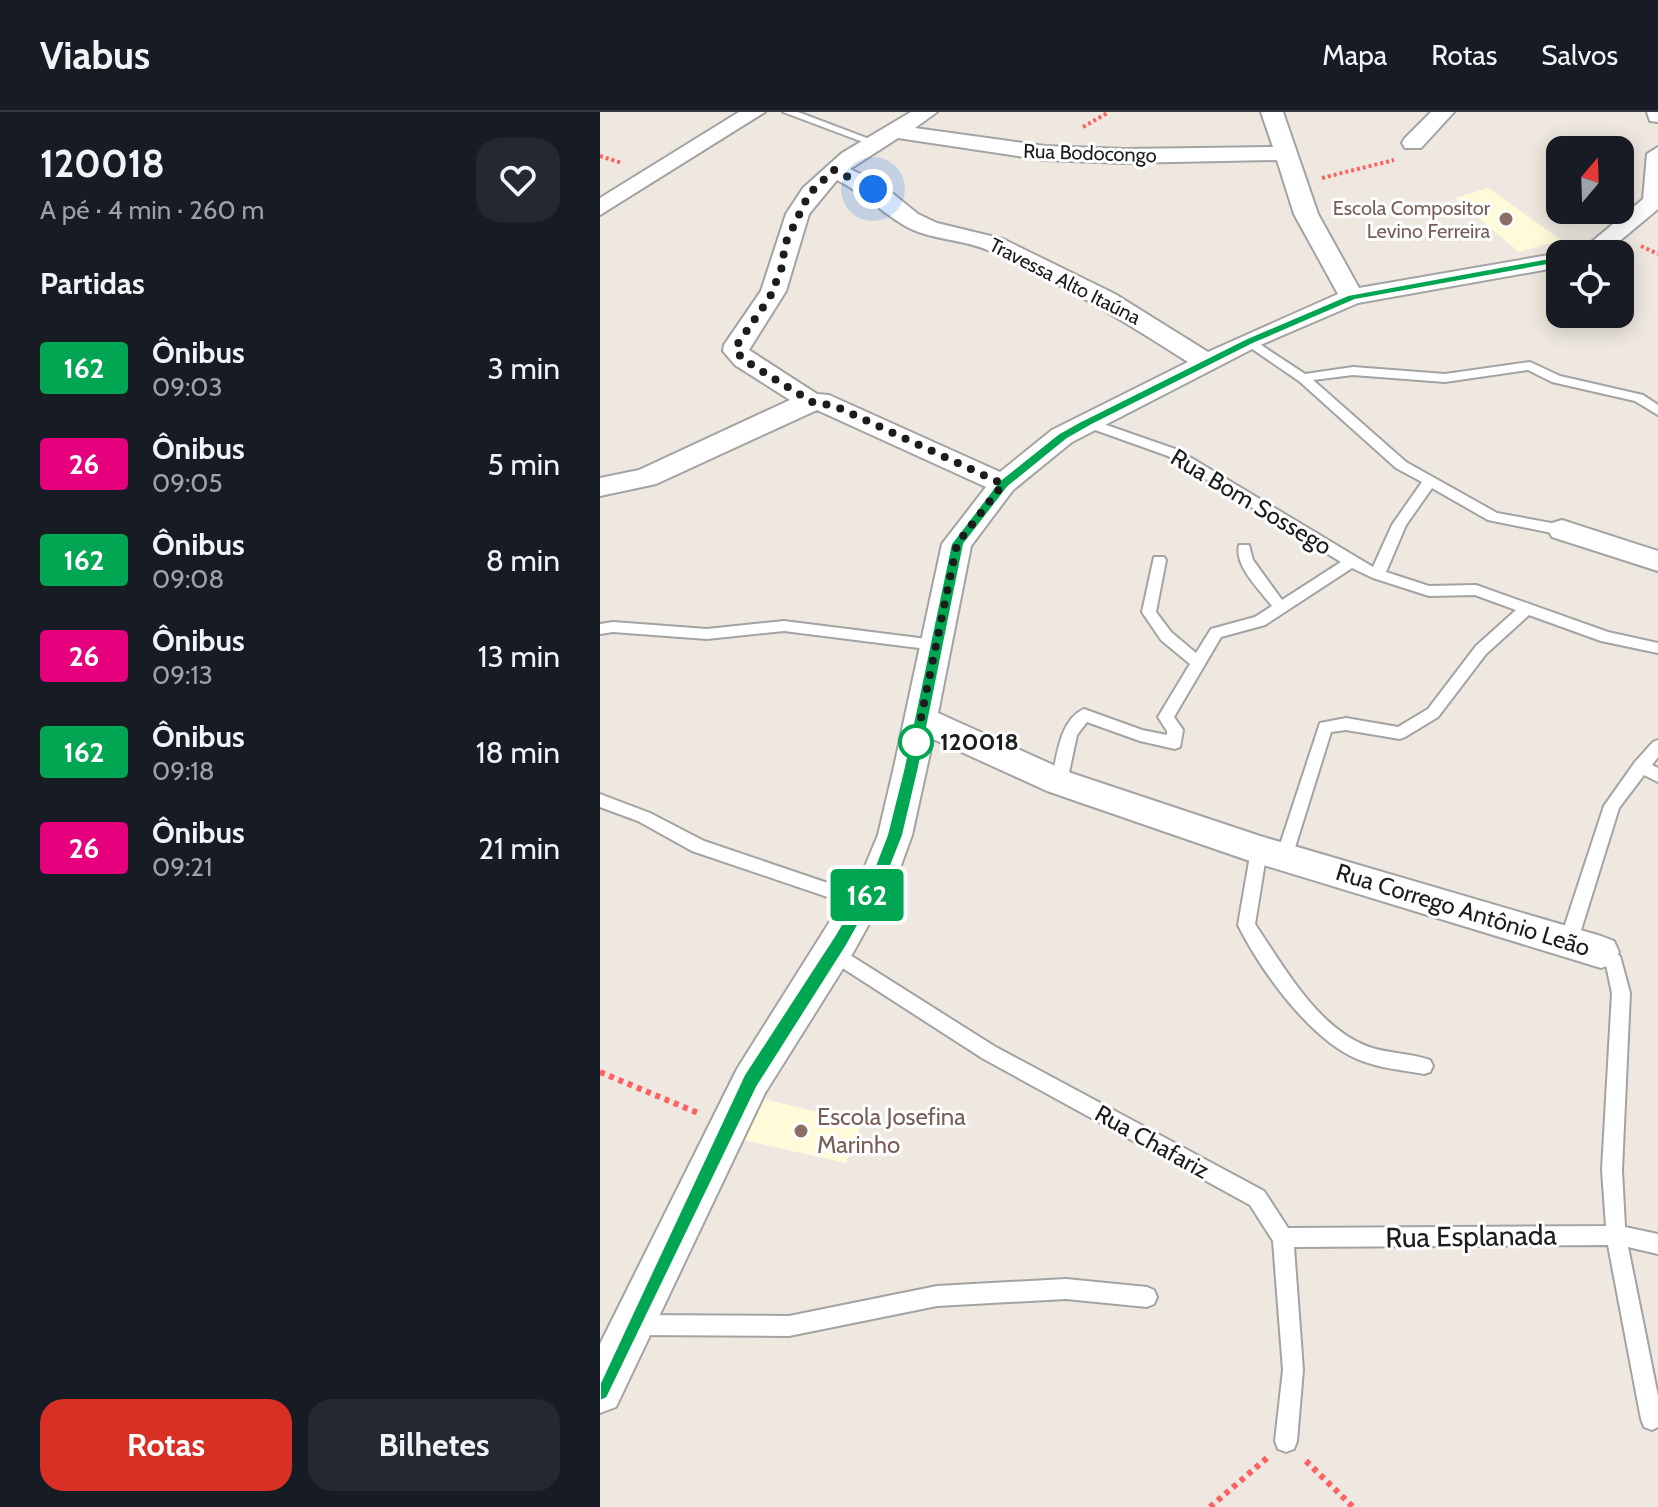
<!DOCTYPE html>
<html lang="pt">
<head>
<meta charset="utf-8">
<style>
	body { margin:0; font-family:Cabin,sans-serif; background:#242831; color:#f1f3f6; height:100vh; display:flex; flex-direction:column; font-size:30px; white-space:nowrap }
	* { box-sizing:border-box; margin:0 }
	p { font-size:26px; color:#9ea1a6 }
	.icon { flex:none; width:44px; height:44px; fill:none; stroke:currentColor; stroke-width:2; stroke-linecap:round; stroke-linejoin:round }
	.map { position:relative; flex:1; overflow:hidden }
	.side { display:flex; flex-direction:column; background:#171b24; width:600px }
	.side>* { flex:none }
	.badge { padding:0 16px; border-radius:6px; font-size:28px; line-height:52px }
	.needle { width:52px; rotate:19deg }
	.tools { position:absolute; left:946px; top:24px; display:grid; gap:16px }
	.tools a { display:grid; place-items:center; width:88px; height:88px; border-radius:16px; background:#171b24; box-shadow:0 4px 20px #0003; font-size:40px }
	.you { position:absolute; width:40px; height:40px; margin:-20px; border:6px solid #fff; border-radius:50%; background:#1a73e8; box-shadow:0 0 0 12px #1a73e833 }
	.map>.badge { position:absolute; translate:-50% -50%; box-shadow:0 0 0 4px #fff }
	h2 { padding:0 40px; font-size:30px; line-height:72px }
	.round { display:grid; place-items:center; flex:none; width:84px; height:84px; border-radius:24px; background:#242831 }
	.overview { display:flex; align-items:center; justify-content:space-between; height:136px; padding:0 40px }
	h1 { font-size:38px; font-weight:700; line-height:60px }
	.cta { display:flex; gap:16px; margin-top:auto; padding:16px 40px }
	.cta a { flex:1; height:92px; border-radius:24px; background:#d93025; color:#fff; font-size:32px; font-weight:700; line-height:92px; text-align:center }
	.cta a+a { background:#242831; color:#f1f3f6 }
	ul { padding:0; list-style:none }
	li { display:flex; align-items:center; gap:24px; height:96px; padding:0 40px }
	li div { flex:1 }
	li b { display:block; font-size:30px }
	li em { font-style:normal }
	li .badge { min-width:88px; font-weight:700; text-align:center }
	header { display:flex; align-items:center; gap:48px; box-sizing:border-box; height:112px; padding:0 40px; background:#171b24; border-bottom:2px solid #363941 }
	header strong { font-size:38px }
	nav { display:flex; gap:44px; margin-inline-start:auto; font-size:28px }
	main { display:flex; flex:1; min-height:0 }
	.map>svg:first-child { display:block }
</style>
</head>
<body>
<header>
<strong>Viabus</strong>
<nav><a>Mapa</a><a>Rotas</a><a>Salvos</a></nav>
</header>
<main>
<section class="side">
<div class="overview"><div><h1>120018</h1><p>A pé · 4 min · 260 m</p></div><a class="round"><svg class="icon" aria-label="heart" viewBox="0 0 24 24"><path d="M12 20l-8-8c-3-5 5-10 8-4 3-6 11-1 8 4z"/></svg></a></div>
<h2>Partidas</h2>
<ul>
<li><span class="badge" style="background:#00a651;color:#fff">162</span><div><b>Ônibus</b><p>09:03</p></div><em>3 min</em></li>
<li><span class="badge" style="background:#e6007e;color:#fff">26</span><div><b>Ônibus</b><p>09:05</p></div><em>5 min</em></li>
<li><span class="badge" style="background:#00a651;color:#fff">162</span><div><b>Ônibus</b><p>09:08</p></div><em>8 min</em></li>
<li><span class="badge" style="background:#e6007e;color:#fff">26</span><div><b>Ônibus</b><p>09:13</p></div><em>13 min</em></li>
<li><span class="badge" style="background:#00a651;color:#fff">162</span><div><b>Ônibus</b><p>09:18</p></div><em>18 min</em></li>
<li><span class="badge" style="background:#e6007e;color:#fff">26</span><div><b>Ônibus</b><p>09:21</p></div><em>21 min</em></li>
</ul>
<div class="cta"><a>Rotas</a><a>Bilhetes</a></div>
</section>
<div class="map">
<svg width="1058" height="1395" viewBox="0 0 1058 1395">
	<rect width="100%" height="100%" fill="#eee8e0"/>
	<!-- education -->
	<g fill="#fffbd8">
		<polygon points="888,76 961,128 919,140 855,86"/>
		<polygon points="160,986 262,1011 246,1051 139,1027"/>
	</g>
	<g fill="none" stroke-linecap="round" stroke-linejoin="round">
		<defs>
			<g id="lane">
				<polygon points="183,0 198,0 280,31 271,33"/>
				<path d="M 649,225 L 705,262 L 753,255 L 845,262 L 930,250 L 960,264 L 1043,283 L 1058,293 L 1058,303 L 1035,289 L 952,270 L 928,258 L 845,270 L 753,263 L 713,268 L 806,350 L 897,401 L 962,413 L 969,418 L 962,423 L 888,408 L 832,376 L 806,413 L 786,460 L 829,474 L 876,473 L 1008,520 L 1058,531 L 1058,541 L 1001,529 L 929,503 L 886,542 L 838,605 L 805,625 L 800,627 L 746,618 L 731,620 L 692,745 L 690,750 L 678,750 L 676,745 L 720,611 L 746,606 L 798,615 L 828,597 L 876,534 L 916,498 L 875,483 L 829,484 L 773,466 L 752,456 L 665,513 L 621,525 L 574,605 L 583,618 L 580,635 L 575,637 L 540,629 L 487,610 L 477,623 L 467,670 L 465,674 L 453,674 L 451,670 C 457,646 459,608 484,597 L 542,618 L 567,623 L 567,619 L 558,605 L 590,552 L 561,528 L 542,500 L 554,445 L 564,445 L 566,448 L 556,500 L 571,520 L 596,541 L 611,517 L 655,505 L 672,494 C 660,478 634,454 639,433 L 649,433 L 653,448 L 682,488 L 741,450 L 568,344 L 484,314 L 484,308 L 492,308 L 578,338 L 773,455 L 792,413 L 822,370 L 796,356 L 699,269 L 645,232 L 643,229 Z"/>
				<polygon points="184,509 335,528 342,533 335,538 184,519 107,527 13,520 0,522 0,512 13,510 107,517"/>
				<polygon points="1058,628 1058,645 1052,653 1058,656 1058,670 1044,663 1019,696 977,831 974,836 968,838 962,836 959,831 1004,694 1035,650 1053,630"/>
				<polygon points="0,682 50,701 104,729 269,785 271,790 269,795 263,797 92,739 38,709 0,695"/>
				<path d="M 659,731 L 665,733 L 667,738 L 655,812 C 684,855 717,916 769,935 C 789,942 811,941 830,948 L 833,954 L 830,960 L 824,962 C 802,958 778,956 757,947 C 709,926 661,859 638,813 L 651,738 L 653,733 Z"/>
				<polygon points="1001,833 1020,844 1030,881 1022,1058 1025,1115 1058,1122 1058,1142 1028,1135 1058,1284 1058,1315 1052,1318 1044,1315 1041,1307 1008,1133 694,1135 703,1258 697,1329 694,1337 686,1340 678,1337 675,1329 683,1258 673,1129 650,1093 382,946 227,846 224,841 227,836 233,834 239,836 394,934 664,1079 688,1116 1006,1114 1002,1058 1012,881 1006,853 995,845 992,840 995,835"/>
				<polygon points="466,1167 547,1175 554,1178 557,1185 554,1192 547,1195 466,1187 337,1194 189,1224 35,1223 28,1220 25,1213 28,1206 35,1203 189,1204 337,1174"/>
			</g>
			<g id="street">
				<polygon points="139,0 165,0 0,103 0,86"/>
				<path d="M 311,0 L 337,0 L 315,16 L 445,34 L 524,37 L 673,35 L 661,0 L 683,0 L 718,102 L 759,176 L 960,141 L 965,142 L 960,142 L 960,155 L 758,191 L 658,234 L 472,330 L 413,378 L 371,434 L 338,601 L 471,661 L 660,724 L 1001,824 L 1014,829 L 1019,840 L 1014,851 L 1001,856 L 647,748 L 447,679 L 333,627 L 312,723 L 300,756 L 254,839 L 165,981 L 16,1295 L 0,1301 L 0,1232 L 137,957 L 266,752 L 278,723 L 294,655 L 342,432 L 386,375 L 217,298 L 56,372 L 0,384 L 0,366 L 39,358 L 190,288 L 135,253 L 123,239 L 124,233 L 161,179 L 186,102 L 203,76 L 242,41 ZM 298,26 L 445,48 L 524,51 L 677,48 L 694,102 L 738,182 L 608,240 L 515,182 L 403,127 L 337,111 L 318,102 L 281,72 L 250,57 ZM 237,68 C 263,81 279,98 302,112 C 329,129 362,126 390,139 C 460,170 524,209 588,250 L 452,318 L 400,360 L 229,283 L 217,282 L 149,238 L 186,179 L 209,102 Z"/>
				<polygon points="831,0 854,0 821,36 805,36 802,31 805,26"/>
				<polygon points="1047,0 1058,0 1058,10 1050,9"/>
				<polygon points="1058,35 1058,97 1004,142 977,142 1043,87 1047,42"/>
				<polygon points="962,408 1058,439 1058,459 952,425 948,418 952,411"/>
			</g>
		</defs>
		<!-- lane casing -->
		<use href="#lane" stroke="#a3a3a3" stroke-width="4"/>
		<!-- street casing -->
		<use href="#street" stroke="#a3a3a3" stroke-width="4"/>
		<!-- path-far1 -->
		<g stroke="#ff6061" stroke-width="4" stroke-dasharray="3 3" stroke-linecap="butt">
			<polyline points="483,15 509,0"/>
			<polyline points="0,44 22,51"/>
			<polyline points="722,66 794,48"/>
			<polyline points="1041,134 1058,142"/>
		</g>
		<!-- path -->
		<g stroke="#ff6061" stroke-width="6" stroke-dasharray="5 5" stroke-linecap="butt">
			<polyline points="0,960 98,1001"/>
			<polyline points="706,1349 753,1395"/>
			<polyline points="610,1395 667,1346"/>
		</g>
		<!-- lane -->
		<use href="#lane" fill="#fff" fill-rule="evenodd"/>
		<!-- street -->
		<use href="#street" fill="#fff" fill-rule="evenodd"/>
	</g>
	<!-- line -->
	<polygon fill="#00a651" stroke="#fff" stroke-width="2" points="960,144 964,150 755,188 653,232 492,313 467,327 408,375 364,432 319,655 303,723 290,756 247,833 157,975 7,1286 0,1289 0,1271 144,963 235,823 275,754 287,723 304,655 351,432 399,369 458,322 483,308 645,227 748,183"/>
	<g fill="none" stroke-linecap="round" stroke-linejoin="round">
		<!-- walk -->
		<polyline stroke="#1c1c1c" stroke-width="8" stroke-dasharray="0 14.4" points="273,77 234,58 209,82 185,132 182,155 170,185 137,233 136,239 144,248 212,290 235,294 403,372 357,432 316,630"/>
	</g>
	<!-- markers -->
	<g fill="#8d6e63" stroke="#fff" stroke-width="3">
		<circle cx="906" cy="107" r="8"/>
		<circle cx="201" cy="1019" r="8"/>
	</g>
	<circle fill="#fff" stroke="#00a651" stroke-width="4" cx="316" cy="630" r="16"/>
	<g text-anchor="middle" stroke-width="6" stroke-linejoin="round" paint-order="stroke">
		<!-- far-street labels -->
		<g font-size="20" fill="#1c1c1c" stroke="#fff">
			<text transform="translate(490 41) rotate(2)" y="7">Rua Bodocongo</text>
			<text transform="translate(465 169) rotate(27)" y="7">Travessa Alto Itaúna</text>
		</g>
		<!-- far-education labels -->
		<g font-size="20" fill="#785e54" stroke="#fff" text-anchor="end">
			<text x="890" y="103">Escola Compositor<tspan x="890" dy="23">Levino Ferreira</tspan></text>
		</g>
		<!-- street labels -->
		<g font-size="24" fill="#1c1c1c" stroke="#fff">
			<text transform="translate(651 390) rotate(31)" y="8">Rua Bom Sossego</text>
			<text transform="translate(863 798) rotate(17)" y="8">Rua Corrego Antônio Leão</text>
			<text transform="translate(552 1030) rotate(29)" y="8">Rua Chafariz</text>
		</g>
		<!-- stop labels -->
		<g font-size="24" font-weight="bold" fill="#1c1c1c" stroke="#fff" text-anchor="start">
			<text x="340" y="638">120018</text>
		</g>
		<!-- education labels -->
		<g font-size="24" fill="#785e54" stroke="#fff" text-anchor="start">
			<text x="217" y="1013">Escola Josefina<tspan x="217" dy="28">Marinho</tspan></text>
		</g>
		<!-- near-street labels -->
		<g font-size="28" fill="#1c1c1c" stroke="#fff">
			<text transform="translate(871 1124) rotate(-1)" y="10">Rua Esplanada</text>
		</g>
	</g>
</svg>
<div class="tools">
<a><svg class="needle" viewBox="-14 -14 28 28"><path d="M0-13l5 13h-10z" fill="#e53935"/><path d="M0 13l5-13h-10z" fill="#9ea1a6"/></svg></a>
<a><svg class="icon" aria-label="locate" viewBox="0 0 24 24"><circle cx="12" cy="12" r="6"/><path d="M12 2v4M12 18v4M2 12h4M18 12h4"/></svg></a>
</div>
<div class="you" style="left:273px;top:77px"></div>
<b class="badge" style="left:267px;top:783px;background:#00a651;color:#fff">162</b>
</div>
</main>
</body>
</html>
